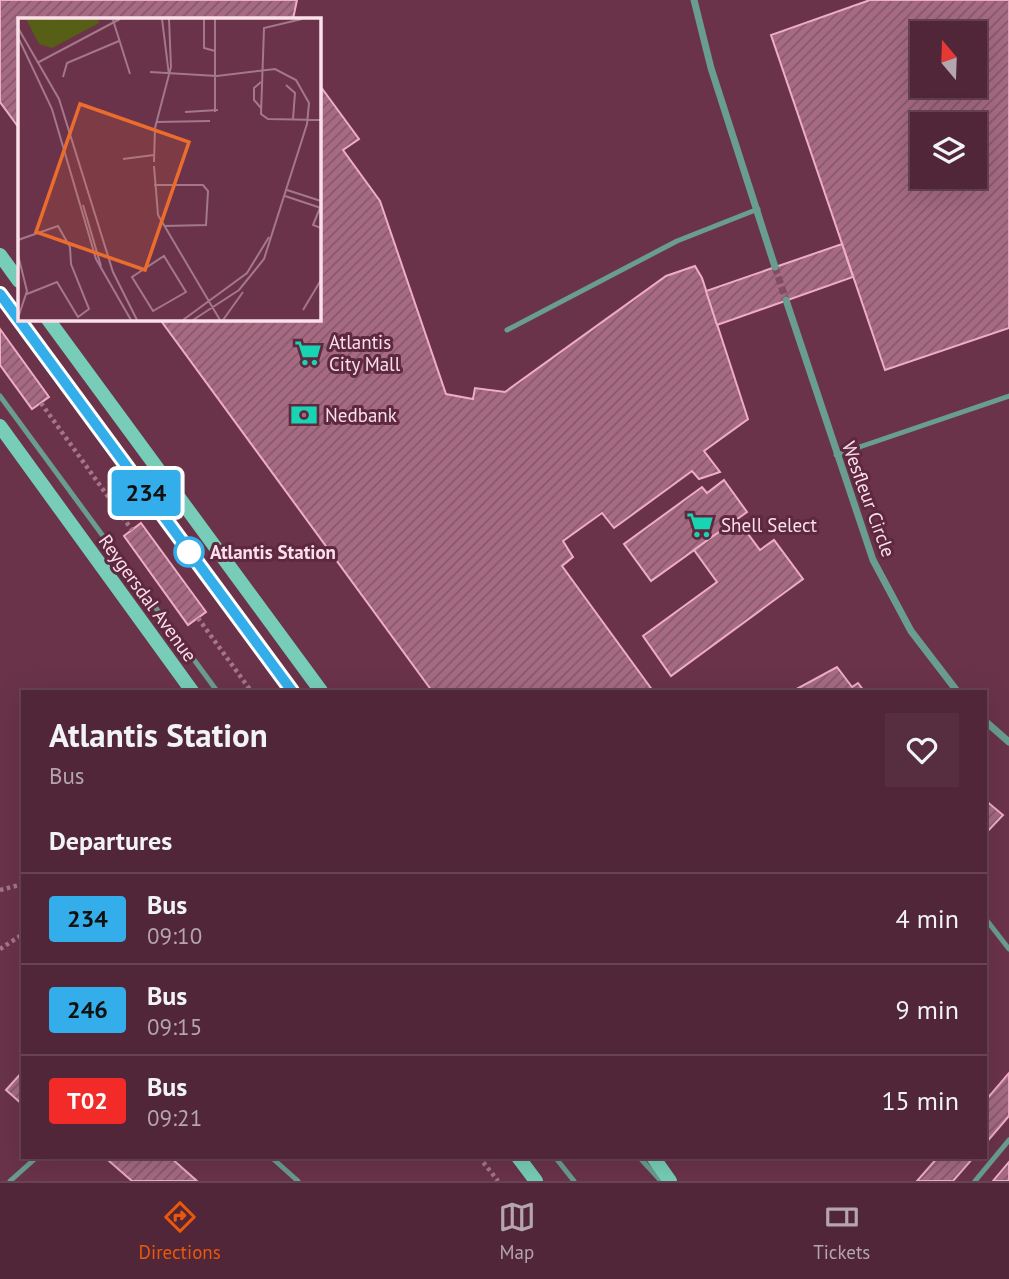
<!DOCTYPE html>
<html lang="en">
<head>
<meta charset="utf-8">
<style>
	body { margin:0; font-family:"PT Sans",sans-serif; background:#562e40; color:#f1f3f6; height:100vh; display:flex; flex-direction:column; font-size:26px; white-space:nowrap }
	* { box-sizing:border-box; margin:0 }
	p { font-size:23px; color:#b4a5ae }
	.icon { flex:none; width:38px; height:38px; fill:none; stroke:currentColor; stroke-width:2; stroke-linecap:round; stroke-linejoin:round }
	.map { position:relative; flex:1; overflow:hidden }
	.drawer { position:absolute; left:21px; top:690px; width:966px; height:469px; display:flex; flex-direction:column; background:#502638; border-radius:0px; box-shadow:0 7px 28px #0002,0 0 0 2px #674353 }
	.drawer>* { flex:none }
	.badge { padding:0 14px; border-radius:5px; font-size:24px; line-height:46px }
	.needle { width:46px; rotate:341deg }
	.tools { position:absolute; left:910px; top:21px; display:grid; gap:14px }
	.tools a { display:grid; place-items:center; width:77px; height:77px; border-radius:0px; background:#502638; box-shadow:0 7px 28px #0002,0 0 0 2px #674353; font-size:35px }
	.map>.badge { position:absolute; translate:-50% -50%; box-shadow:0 0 0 4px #fff }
	h2 { padding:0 28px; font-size:26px; line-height:63px }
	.round { display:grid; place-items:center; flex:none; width:74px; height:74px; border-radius:0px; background:#562e40 }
	.summary { display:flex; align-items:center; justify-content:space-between; height:119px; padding:0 28px }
	h1 { font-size:33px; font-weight:700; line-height:52px }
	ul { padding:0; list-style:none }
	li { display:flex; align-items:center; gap:21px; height:91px; padding:0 28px; border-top:2px solid #674353 }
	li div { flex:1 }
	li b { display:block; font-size:26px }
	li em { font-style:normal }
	li .badge { min-width:77px; font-weight:700; text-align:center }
	.tabs { display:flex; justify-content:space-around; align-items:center; height:98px; border-top:2px solid #674353; background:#502638; font-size:19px; color:#b4a5ae }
	.tabs a { display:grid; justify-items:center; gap:4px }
	.tabs .active { color:#ea580c }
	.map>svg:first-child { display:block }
</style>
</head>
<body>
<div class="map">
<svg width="1009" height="1181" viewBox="0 0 1009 1181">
	<defs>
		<pattern id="building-hatch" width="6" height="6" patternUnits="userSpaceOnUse" patternTransform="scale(1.75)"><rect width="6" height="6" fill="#a76a82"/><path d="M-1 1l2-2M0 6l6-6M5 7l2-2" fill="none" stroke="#825a6a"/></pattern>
	</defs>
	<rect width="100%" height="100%" fill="#6a334a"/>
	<!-- building -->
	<g fill="url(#building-hatch)" stroke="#efacc5" stroke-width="2" fill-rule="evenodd">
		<polygon points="0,0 297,0 293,19 19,19 19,128 0,102"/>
		<path d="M 870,0 L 1009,0 L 1009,328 L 885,370 L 771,35 ZM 922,33 L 975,33 L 975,86 L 922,86 ZM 922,124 L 975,124 L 975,177 L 922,177 Z"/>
		<polygon points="318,83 359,139 343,150 380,201 446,394 473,399 475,388 505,392 666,276 695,266 702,278 748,419 704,451 720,472 699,479 692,471 614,528 602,513 563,541 573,557 562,566 653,691 432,691 159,318 318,318"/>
		<polygon points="842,244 853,277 717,325 706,291"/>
		<polygon points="0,329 49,397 32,409 0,365"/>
		<polygon points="724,480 747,512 651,581 624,544 702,487 707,493"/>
		<polygon points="737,519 760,550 774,540 803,579 671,676 643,636 717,582 694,550"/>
		<polygon points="141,523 206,612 188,625 124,536"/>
		<polygon points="837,667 852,687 858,683 864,691 793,691"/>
		<polygon points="985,800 1003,815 985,834"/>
		<polygon points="23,1071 23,1105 6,1090"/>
		<polygon points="1009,1073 1009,1116 985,1144 985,1101"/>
		<polygon points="113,1157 170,1157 197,1181 132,1181 109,1161"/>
		<polygon points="938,1157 974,1157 953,1181 917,1181"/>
		<polygon points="1009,1162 1009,1181 993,1181"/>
	</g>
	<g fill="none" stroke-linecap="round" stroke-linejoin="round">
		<!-- street-tunnel -->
		<polyline stroke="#804d62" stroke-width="7" stroke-dasharray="7 3.5" stroke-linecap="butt" points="775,267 786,300"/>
		<!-- path -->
		<g stroke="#a37688" stroke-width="4.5" stroke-dasharray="3.5 3.5" stroke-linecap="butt">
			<polyline points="41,403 132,530"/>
			<polyline points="198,618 251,691"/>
			<polyline points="0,890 23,884"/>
			<polyline points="0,949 23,934"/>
			<polyline points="479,1157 498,1181"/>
		</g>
		<!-- lane -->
		<g stroke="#699d8f" stroke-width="5">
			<polyline points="0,294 292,691"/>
			<polyline points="507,330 677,241 758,209"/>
			<polyline points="0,396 217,691"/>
			<polyline points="836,455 1009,396"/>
			<polyline points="985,918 1009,949"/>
			<polyline points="271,1157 298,1181"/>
			<polyline points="555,1157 574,1181"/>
			<polyline points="639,1157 661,1181"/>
			<polyline points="10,1181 37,1157"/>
			<polyline points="975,1181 1009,1140"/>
		</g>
		<!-- street -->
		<g stroke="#699d8f" stroke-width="7">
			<polyline points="694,0 711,68 775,267"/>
			<polyline points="786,300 873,560 911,631 957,691"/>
			<polyline points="985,721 1009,742"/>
		</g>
		<!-- secondary -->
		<g stroke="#77cdb7" stroke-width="14">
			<polyline points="0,255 19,281"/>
			<polyline points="47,318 321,691"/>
			<polyline points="0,426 192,691"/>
			<polyline points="518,1157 536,1181"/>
			<polyline points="653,1157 670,1181"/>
		</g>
	</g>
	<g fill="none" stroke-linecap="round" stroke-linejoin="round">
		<defs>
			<polyline id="line" points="0,294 292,691"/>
		</defs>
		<!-- line casing -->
		<use href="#line" stroke="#fff" stroke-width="16"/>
		<!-- line -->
		<use href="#line" stroke="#34aeeb" stroke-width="10"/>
	</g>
	<!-- icons -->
	<defs>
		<symbol id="supermarket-bare" viewBox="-9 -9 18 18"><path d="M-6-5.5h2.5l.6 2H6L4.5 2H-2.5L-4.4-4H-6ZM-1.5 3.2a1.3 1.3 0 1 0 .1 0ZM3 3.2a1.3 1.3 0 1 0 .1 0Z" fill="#17d5b3" stroke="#5e283f" stroke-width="2.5" paint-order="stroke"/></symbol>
		<symbol id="bank-bare" viewBox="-9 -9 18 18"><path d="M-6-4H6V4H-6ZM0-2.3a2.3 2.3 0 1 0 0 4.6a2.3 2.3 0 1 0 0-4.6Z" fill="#17d5b3" stroke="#5e283f" stroke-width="2.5" paint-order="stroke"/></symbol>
	</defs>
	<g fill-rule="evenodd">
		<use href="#supermarket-bare" x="289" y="334" width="38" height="38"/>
		<use href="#bank-bare" x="285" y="396" width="38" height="38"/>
		<use href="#supermarket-bare" x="681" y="506" width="38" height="38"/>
	</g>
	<!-- markers -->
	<circle fill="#fff" stroke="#34aeeb" stroke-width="3.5" cx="189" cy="552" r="14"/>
	<g text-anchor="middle" stroke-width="6" stroke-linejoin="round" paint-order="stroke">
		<!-- poi labels -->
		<g font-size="19" fill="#fbdfe9" stroke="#5e283f" text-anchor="start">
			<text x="329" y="349">Atlantis<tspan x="329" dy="22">City Mall</tspan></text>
			<text x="325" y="422">Nedbank</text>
			<text x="721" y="532">Shell Select</text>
		</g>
		<!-- street labels -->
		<g font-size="19" fill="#fbdfe9" stroke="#5e283f">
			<text transform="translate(869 499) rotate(70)" y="7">Wesfleur Circle</text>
			<text transform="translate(148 598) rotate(54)" y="7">Reygersdal Avenue</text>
		</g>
		<!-- stop labels -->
		<g font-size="19" font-weight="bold" fill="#fbdfe9" stroke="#5e283f" text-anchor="start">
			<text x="210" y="559">Atlantis Station</text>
		</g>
	</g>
	<!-- overview -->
	<g transform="translate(18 18)">
		<rect width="303" height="303" fill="#6a334a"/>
		<path d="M 8,1 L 80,1 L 81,5 L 34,30 L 21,26 Z" fill="#575e16"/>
		<path fill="none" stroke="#a4788a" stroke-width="2" d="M 144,1 L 151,57M 186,1 L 186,30 L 197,33M 197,1 L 197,94M 284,1 L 246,10 L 243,96 L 250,101 L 303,102M 95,2 L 112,56M 0,10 L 41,81 L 95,254 L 119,302M 0,19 L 34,91 L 78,241 L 113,302M 19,45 L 102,1M 132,54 L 199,58 L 257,51 L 278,62 L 291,85 L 289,106 L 246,241 L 221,272 L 175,302M 45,59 L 49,45 L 101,23M 268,67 L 277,75 L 275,101M 243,90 L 236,82 L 236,70 L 243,64M 167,94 L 200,92M 139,104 L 192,103M 105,141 L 136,137M 136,144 L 137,110 L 153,49 L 151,1M 136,148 L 140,197 L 202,302M 136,167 L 185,167 L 190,173 L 188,207 L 146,208M 269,172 L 303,183M 267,178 L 303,190M 65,187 L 83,248M 302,190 L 295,207 L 303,210M 0,222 L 40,208 L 52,229 L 53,246 L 71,291 L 60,299 L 39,264 L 9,276M 0,237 L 9,273 L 0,300M 146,238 L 168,274 L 135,293 L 114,259 ZM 285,292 L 303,262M 165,302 L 229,255 L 251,219M 205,302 L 225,274"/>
		<path fill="#eb6d2d" fill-opacity="0.15" stroke="#eb6d2d" stroke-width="3.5" d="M 62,86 L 171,124 L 127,252 L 18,214 Z"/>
		<rect width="303" height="303" fill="none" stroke="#fbdfe9" stroke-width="3.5"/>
	</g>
</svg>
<div class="tools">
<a><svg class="needle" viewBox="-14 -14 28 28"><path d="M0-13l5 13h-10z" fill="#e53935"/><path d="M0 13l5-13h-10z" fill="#b4a5ae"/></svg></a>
<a><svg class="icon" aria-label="layers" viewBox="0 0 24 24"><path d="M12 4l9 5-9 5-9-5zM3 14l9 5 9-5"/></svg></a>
</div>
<b class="badge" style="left:146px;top:493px;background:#34aeeb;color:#111">234</b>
<section class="drawer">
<div class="summary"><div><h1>Atlantis Station</h1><p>Bus</p></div><a class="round"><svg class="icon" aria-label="heart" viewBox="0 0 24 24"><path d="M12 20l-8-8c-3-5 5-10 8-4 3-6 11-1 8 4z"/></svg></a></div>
<h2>Departures</h2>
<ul>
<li><span class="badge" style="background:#34aeeb;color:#111">234</span><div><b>Bus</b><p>09:10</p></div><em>4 min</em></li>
<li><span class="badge" style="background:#34aeeb;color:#111">246</span><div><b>Bus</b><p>09:15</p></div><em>9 min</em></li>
<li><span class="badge" style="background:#f22b29;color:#fff">T02</span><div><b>Bus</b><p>09:21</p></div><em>15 min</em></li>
</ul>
</section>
</div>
<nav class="tabs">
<a class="active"><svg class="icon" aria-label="directions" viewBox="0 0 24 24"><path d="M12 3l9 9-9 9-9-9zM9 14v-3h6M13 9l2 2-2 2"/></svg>Directions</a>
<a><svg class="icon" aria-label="map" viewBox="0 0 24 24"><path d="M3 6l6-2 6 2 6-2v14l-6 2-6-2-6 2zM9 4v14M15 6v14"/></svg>Map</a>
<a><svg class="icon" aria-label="tickets" viewBox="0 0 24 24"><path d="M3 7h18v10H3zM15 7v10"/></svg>Tickets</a>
</nav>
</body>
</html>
